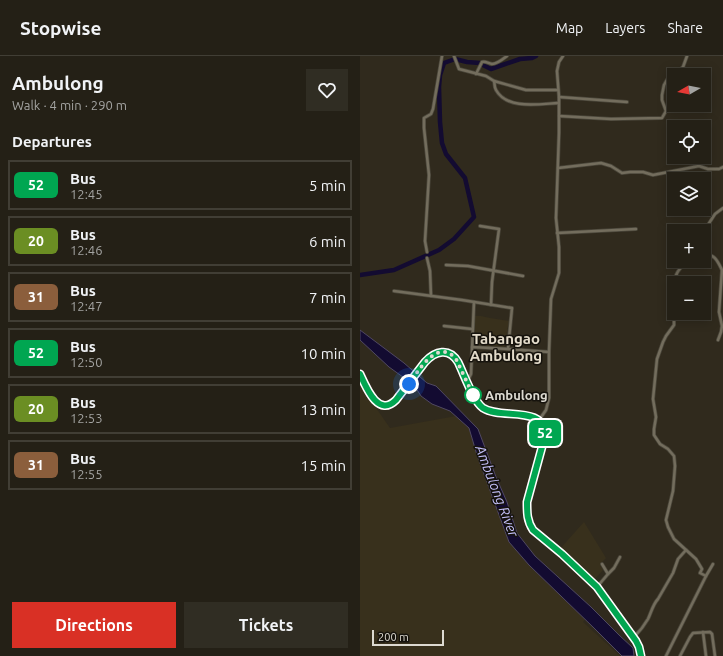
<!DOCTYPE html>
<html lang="en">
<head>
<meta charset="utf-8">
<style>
	body { margin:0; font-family:Ubuntu,sans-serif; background:#302d23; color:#f1f3f6; height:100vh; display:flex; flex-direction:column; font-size:15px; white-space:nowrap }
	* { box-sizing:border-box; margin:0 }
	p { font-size:13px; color:#a3a3a1 }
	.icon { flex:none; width:22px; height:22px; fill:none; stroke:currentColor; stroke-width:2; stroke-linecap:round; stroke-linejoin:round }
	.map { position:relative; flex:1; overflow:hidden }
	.panel { display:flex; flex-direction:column; background:#242016; width:360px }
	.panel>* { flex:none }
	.badge { padding:0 8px; border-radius:6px; font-size:14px; line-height:26px }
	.needle { width:26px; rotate:261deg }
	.tools { position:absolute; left:307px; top:12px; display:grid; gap:8px }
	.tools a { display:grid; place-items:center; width:44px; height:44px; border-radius:0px; background:#242016; box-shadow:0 2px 10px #0003,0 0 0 1px #413e35; font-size:20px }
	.scale { position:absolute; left:12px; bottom:10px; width:72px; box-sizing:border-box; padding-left:4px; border:2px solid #dddad1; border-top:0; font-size:11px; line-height:14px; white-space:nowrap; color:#dddad1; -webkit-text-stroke:3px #16130d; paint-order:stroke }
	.you { position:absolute; width:20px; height:20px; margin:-10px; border:3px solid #fff; border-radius:50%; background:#1a73e8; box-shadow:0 0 0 6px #1a73e833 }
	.map>.badge { position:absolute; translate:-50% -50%; box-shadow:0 0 0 2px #fff }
	h2 { padding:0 12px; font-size:15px; line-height:36px }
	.round { display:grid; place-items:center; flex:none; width:42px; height:42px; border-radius:0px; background:#302d23 }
	.headline { display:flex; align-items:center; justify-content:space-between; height:68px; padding:0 12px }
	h1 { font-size:19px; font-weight:600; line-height:30px }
	.action { display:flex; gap:8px; margin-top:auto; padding:8px 12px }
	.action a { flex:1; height:46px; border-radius:0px; background:#d93025; color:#fff; font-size:16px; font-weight:600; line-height:46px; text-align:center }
	.action a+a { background:#302d23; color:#f1f3f6 }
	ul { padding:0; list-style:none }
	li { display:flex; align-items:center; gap:12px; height:50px; margin:0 8px 6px; padding:0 4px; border:2px solid #413e35; border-radius:0px }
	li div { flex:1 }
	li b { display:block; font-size:15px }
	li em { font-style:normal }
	li .badge { min-width:44px; font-weight:700; text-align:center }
	header { display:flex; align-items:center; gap:24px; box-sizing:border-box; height:56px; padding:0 20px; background:#242016; border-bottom:1px solid #413e35 }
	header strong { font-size:19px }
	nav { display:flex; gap:22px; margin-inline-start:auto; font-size:14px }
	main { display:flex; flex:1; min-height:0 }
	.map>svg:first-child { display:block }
</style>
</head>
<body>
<header>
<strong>Stopwise</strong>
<nav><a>Map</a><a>Layers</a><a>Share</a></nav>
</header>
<main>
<section class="panel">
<div class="headline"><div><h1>Ambulong</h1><p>Walk · 4 min · 290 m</p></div><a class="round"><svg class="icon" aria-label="heart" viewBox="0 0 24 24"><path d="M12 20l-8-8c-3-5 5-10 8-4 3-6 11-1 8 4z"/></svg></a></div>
<h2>Departures</h2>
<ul>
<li><span class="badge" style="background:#00a651;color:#fff">52</span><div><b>Bus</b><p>12:45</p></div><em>5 min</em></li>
<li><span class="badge" style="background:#6b8e23;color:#fff">20</span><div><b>Bus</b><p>12:46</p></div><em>6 min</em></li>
<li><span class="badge" style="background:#8b5e3c;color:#fff">31</span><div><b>Bus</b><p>12:47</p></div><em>7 min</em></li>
<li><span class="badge" style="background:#00a651;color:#fff">52</span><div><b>Bus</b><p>12:50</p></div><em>10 min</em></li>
<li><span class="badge" style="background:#6b8e23;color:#fff">20</span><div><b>Bus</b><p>12:53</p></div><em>13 min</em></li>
<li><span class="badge" style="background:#8b5e3c;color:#fff">31</span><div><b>Bus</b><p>12:55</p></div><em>15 min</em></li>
</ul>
<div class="action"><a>Directions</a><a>Tickets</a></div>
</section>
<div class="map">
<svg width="363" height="600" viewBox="0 0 363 600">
	<rect width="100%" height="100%" fill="#302a1d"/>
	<!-- built -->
	<g fill="#38301c">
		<polygon points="113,260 121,260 130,262 149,265 144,292 113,288"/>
		<polygon points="0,327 5,336 30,372 96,360 109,372 117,399 149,486 169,509 225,563 223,566 260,600 0,600"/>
		<polygon points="224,466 246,502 240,508 243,514 233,525 199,494"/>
	</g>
	<!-- water -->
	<polygon fill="#130b31" stroke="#504961" points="0,274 44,307 67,327 76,330 118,373 136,421 147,446 157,477 175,500 231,551 259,579 273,592 274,600 262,600 234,572 169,509 149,486 117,399 109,372 90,355 72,348 61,340 54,329 29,311 0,284"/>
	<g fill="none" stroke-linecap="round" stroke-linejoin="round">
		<!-- river -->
		<g stroke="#130b31" stroke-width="4.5">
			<polyline points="121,8 131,13 160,3 172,2 176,0"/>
			<polyline points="0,219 34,214 79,194 94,183 114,161 105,122 86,98 82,87 80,66 79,31 80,19 84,7 95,3 107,6 120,7"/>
		</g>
		<defs>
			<g id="street">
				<path d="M 94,0 L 99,13 L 126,20 L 134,25 C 135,28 134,31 136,34 C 147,54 179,48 198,47"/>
				<path d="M 116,18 L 122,6 C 126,5 127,7 132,8 C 137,8 143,3 147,0"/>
				<polyline points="134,25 166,34 198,34"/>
				<polyline points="199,41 267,46"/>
				<polyline points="199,60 251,63 302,62 306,55 302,44 302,39 304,29 308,22 323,11 327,0"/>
				<polyline points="198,112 241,107 251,110 262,117 270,116 283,116 293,119 339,110 348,113 359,113 363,111"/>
				<polyline points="120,170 139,173 132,226 131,249"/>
				<polyline points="344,175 355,158 363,152"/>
				<polyline points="197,177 276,173"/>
				<polyline points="67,196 65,185 69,119 64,72 64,62 71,58 73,53 82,0"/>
				<path d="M 344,200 C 354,196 358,206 362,214 L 359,256 L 362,270 L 361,276 L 358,284"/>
				<polyline points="67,202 70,215 71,240"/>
				<polyline points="86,209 108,210 163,220"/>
				<path d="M 315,227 C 314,217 321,212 327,205"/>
				<polyline points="34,235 102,244 152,252 148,293 189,296"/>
				<polyline points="84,270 112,273"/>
				<polyline points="112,291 148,293"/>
				<polyline points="107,326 111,318 114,246"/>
				<polyline points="179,364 186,354 189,342 189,296 191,243 199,217 199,191 196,162 199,77 199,41 197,15 199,6 203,0"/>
				<polyline points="248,518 254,512 260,501"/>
				<polyline points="346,520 353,508"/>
				<polyline points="237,531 248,518 242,508"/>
				<polyline points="343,576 346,600"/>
				<path d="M 274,581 C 279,576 284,570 288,563 C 291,557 293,548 298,543 L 313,517 L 318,503 L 326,494"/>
				<polyline points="306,600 346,520 340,517 342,513 336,503 314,483 308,471 306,464 313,435 315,410 314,400 308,393 300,388 294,379 294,373 296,361 293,343 297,303 303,286 306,280 314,269 314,253"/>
				<polyline points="320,600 330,581 333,577 350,576 352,578 355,600"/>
			</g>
			<path id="primary" d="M 0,318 C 6,331 17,362 36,344 L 65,306 C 100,271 103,334 120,349 C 137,366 185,346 185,380 L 167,446 C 167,457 167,465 173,473 L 202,498 L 237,531 L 276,585 L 279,591 L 281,600"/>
		</defs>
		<!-- street casing -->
		<use href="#street" stroke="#4b473b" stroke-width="4"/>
		<!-- primary casing -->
		<use href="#primary" stroke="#4b473b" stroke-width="5.5"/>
		<!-- street -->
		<use href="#street" stroke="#736d5d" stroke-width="2.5"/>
		<!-- primary -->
		<use href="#primary" stroke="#927d43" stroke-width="4"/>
	</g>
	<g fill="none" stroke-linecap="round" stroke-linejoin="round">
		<defs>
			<path id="line" d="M 0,318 C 6,331 18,362 36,344 L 65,306 C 75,295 89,291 98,306 C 104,318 113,345 123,352 C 141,364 185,348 185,380 L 167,446 C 167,457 167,465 173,474 L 202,498 L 237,531 L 276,585 L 279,591 L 281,600"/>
		</defs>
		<!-- line casing -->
		<use href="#line" stroke="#fff" stroke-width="9"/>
		<!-- line -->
		<use href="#line" stroke="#00a651" stroke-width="6"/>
		<!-- walk -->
		<path stroke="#dddad1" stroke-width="4" stroke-dasharray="0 7.2" d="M 49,328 C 58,315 78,281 96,303 L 113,339"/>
	</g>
	<!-- markers -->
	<circle fill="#fff" stroke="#00a651" stroke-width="2" cx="113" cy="339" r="8"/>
	<g text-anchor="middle" stroke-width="3" stroke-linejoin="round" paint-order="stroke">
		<!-- stop labels -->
		<g font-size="13" font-weight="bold" fill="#dddad1" stroke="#16130d" text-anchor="start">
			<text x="125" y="344">Ambulong</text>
		</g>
		<!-- water labels -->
		<g font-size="14" font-style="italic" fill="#c1bdf7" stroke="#16130d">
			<text transform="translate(137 435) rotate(69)" y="5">Ambulong River</text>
		</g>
		<!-- quarter labels -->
		<g font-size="15" font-weight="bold" fill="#e3dbca" stroke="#16130d">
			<text x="146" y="288">Tabangao<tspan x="146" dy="17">Ambulong</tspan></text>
		</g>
	</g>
</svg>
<div class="tools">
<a><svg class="needle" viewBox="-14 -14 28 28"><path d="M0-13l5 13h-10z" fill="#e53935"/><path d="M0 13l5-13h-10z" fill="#a3a3a1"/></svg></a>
<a><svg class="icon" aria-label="locate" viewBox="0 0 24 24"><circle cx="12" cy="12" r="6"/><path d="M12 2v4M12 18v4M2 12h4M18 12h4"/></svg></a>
<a><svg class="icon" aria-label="layers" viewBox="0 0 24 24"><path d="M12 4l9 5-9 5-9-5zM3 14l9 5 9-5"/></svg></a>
<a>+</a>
<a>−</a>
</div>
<div class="scale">200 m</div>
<div class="you" style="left:49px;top:328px"></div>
<b class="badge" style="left:185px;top:377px;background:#00a651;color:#fff">52</b>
</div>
</main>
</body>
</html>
